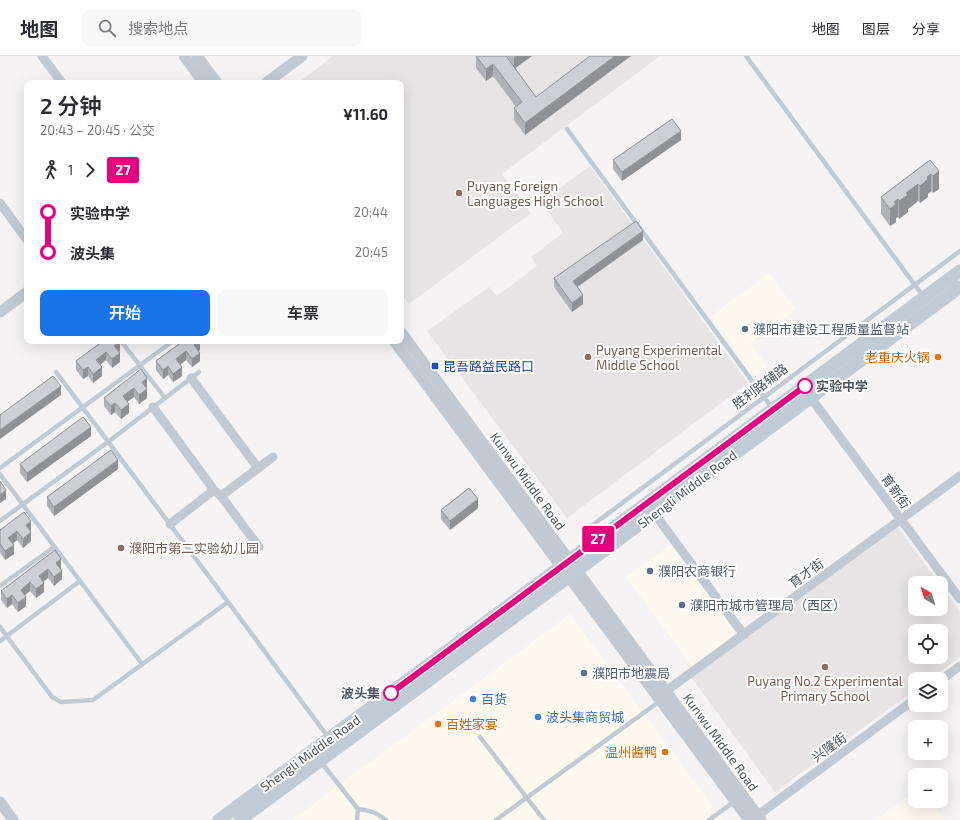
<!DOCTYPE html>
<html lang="zh">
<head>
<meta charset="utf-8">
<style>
	body { margin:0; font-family:"Exo 2","Noto Sans SC",sans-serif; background:#f7f7f7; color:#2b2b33; height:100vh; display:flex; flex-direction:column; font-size:15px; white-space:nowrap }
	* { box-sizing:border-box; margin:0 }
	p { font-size:13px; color:#7c7c81 }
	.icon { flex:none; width:22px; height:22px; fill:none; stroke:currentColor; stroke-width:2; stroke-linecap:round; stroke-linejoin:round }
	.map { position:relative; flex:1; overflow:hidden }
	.drawer { position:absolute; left:24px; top:24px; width:380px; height:264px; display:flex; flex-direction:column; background:#fff; border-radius:8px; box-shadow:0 4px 16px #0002 }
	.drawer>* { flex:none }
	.badge { padding:0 8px; border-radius:3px; font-size:14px; line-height:26px }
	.needle { width:26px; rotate:321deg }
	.buttons { position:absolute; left:908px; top:520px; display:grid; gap:8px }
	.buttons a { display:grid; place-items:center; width:40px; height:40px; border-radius:8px; background:#fff; box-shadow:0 4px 16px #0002; font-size:20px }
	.map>.badge { position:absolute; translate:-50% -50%; box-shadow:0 0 0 2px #fff }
	.legs { display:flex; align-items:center; gap:6px; height:44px; padding:0 16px; font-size:13px }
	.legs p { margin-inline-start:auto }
	.head { display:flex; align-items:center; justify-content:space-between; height:68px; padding:0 16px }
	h1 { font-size:22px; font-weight:600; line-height:30px }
	.button { display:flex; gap:8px; margin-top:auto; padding:8px 16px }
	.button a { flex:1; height:46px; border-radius:8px; background:#1a73e8; color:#fff; font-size:16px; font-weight:600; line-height:46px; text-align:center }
	.button a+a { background:#f7f7f7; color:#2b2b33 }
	ul { padding:0 16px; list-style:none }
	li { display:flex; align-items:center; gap:14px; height:40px; font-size:15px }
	li i { display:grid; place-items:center; width:6px; height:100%; margin:0 5px; background:currentColor }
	li i::after { content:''; width:10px; height:10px; margin:-5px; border:3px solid; border-radius:50%; background:#fff }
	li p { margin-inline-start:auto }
	li:first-child i { background:linear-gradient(#0000 50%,currentColor 0) }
	li:last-child i { background:linear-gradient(currentColor 50%,#0000 0) }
	header { display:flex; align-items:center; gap:24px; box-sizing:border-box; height:56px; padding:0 20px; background:#fff; border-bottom:1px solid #e1e1e2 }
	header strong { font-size:19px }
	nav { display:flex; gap:22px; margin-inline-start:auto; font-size:14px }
	.search { width:280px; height:36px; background:#f7f7f7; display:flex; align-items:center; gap:10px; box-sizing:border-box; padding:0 14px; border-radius:8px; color:#7c7c81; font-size:15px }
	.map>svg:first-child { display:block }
</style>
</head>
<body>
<header>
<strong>地图</strong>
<div class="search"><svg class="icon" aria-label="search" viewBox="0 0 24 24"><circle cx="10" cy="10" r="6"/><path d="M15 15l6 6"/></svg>搜索地点</div>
<nav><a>地图</a><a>图层</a><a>分享</a></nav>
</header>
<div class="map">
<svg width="960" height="764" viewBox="0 0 960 764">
	<rect width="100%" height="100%" fill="#f5f3f3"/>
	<!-- commercial -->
	<g fill="#fdf9ef">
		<polygon points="769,217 796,253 750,287 767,310 755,319 711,260"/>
		<polygon points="672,488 738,577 692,611 626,521"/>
		<polygon points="570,558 723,764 292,764"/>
		<polygon points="915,735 915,745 931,745 945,764 875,764"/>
	</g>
	<!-- education -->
	<g fill="#e6e4e5" fill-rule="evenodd">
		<polygon points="333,0 660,0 502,118 531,157 409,248 401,238 401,27 298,27"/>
		<polygon points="590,110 748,327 567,462 427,275 489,231 497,240 537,210 531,201 563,177 541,146"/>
		<path d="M 897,470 L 939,527 L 915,527 L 915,553 L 941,553 L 941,530 L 960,556 L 960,601 L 930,623 L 915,623 L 915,634 L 775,736 L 691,621 ZM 915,575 L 941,575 L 941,601 L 915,601 Z"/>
	</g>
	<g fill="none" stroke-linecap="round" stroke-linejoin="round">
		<!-- service -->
		<g stroke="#c1cad2" stroke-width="4.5">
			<polyline points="746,0 923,240"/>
			<polyline points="567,73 772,352"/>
			<polyline points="121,285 165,342"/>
			<polyline points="56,316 228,546"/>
			<polyline points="0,412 173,285"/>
			<polyline points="0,418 142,608"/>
			<polyline points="0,465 108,386 199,316"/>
			<polyline points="588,487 590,471 960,195"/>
			<polyline points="0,530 54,491"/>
			<polyline points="0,571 52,641 61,646 93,644 228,546 328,681"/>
			<polyline points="0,585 80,525"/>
			<polyline points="480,681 544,764"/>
			<path d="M 321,706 L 358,753 C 371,755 376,756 386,764"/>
			<polyline points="357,764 358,753"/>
			<polyline points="496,764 660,645"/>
			<polyline points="709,764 735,745"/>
		</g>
		<!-- minor -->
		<g stroke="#c1cad2" stroke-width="9">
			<polyline points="42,0 62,27"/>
			<polyline points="0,147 27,184"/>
			<polyline points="191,322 258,412"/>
			<polyline points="811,342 960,543"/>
			<polyline points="153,351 214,434 221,440 259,491"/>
			<polyline points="221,440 273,401"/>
			<polyline points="654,457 744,579"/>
			<polyline points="170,468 214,434"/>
			<polyline points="941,624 960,610"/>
			<polyline points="666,635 960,420"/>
			<polyline points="758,759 915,643"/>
		</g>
		<!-- tertiary -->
		<g stroke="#c1cad2" stroke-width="11">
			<polyline points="184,0 204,27"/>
			<polyline points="197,0 217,27"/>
			<polyline points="266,27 302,0"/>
			<polyline points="0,256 27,236"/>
			<polyline points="401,276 761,764"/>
			<polyline points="394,285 749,764"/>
			<polyline points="0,746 13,764"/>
		</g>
		<!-- secondary -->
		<g stroke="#c1cbd6" stroke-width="13">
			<polyline points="219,764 960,215"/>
			<polyline points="240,764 960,231"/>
		</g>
	</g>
	<!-- wall -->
	<g fill="#b0b2b7">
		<polygon points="476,0 532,0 515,12 536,41 525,79 514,64 514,52 516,51 493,20 486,25 476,12"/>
		<polygon points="681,84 622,125 613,113 613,104"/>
		<polygon points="930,104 939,133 933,137 931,135 928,138 928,141 920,147 918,145 908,153 908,156 899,163 898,161 896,162 896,166 890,170 881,158 881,141"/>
		<polygon points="643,184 577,231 583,248 572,256 554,231 554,222"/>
		<polygon points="103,285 120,295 119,296 120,306 112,312 106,304 100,309 102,320 93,327 88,320 83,323 76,314 76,305"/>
		<polygon points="183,285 200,294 198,295 200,305 192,311 186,304 180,309 182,320 173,326 168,319 163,323 156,314 156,305"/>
		<polygon points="141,313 147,331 146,332 147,342 139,348 134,341 128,345 129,357 121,363 115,356 111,359 104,350 104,342"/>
		<polygon points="91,380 27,426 20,417 20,408"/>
		<polygon points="118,413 54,460 47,450 47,441"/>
		<polygon points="478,452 450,474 441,463 441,454"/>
		<polygon points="0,474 31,474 30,474 31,485 23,492 17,484 13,488 14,498 5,504 0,497"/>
		<polygon points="55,494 61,512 60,513 62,523 54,530 48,522 43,526 44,536 36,542 30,535 25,539 26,550 18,556 12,548 7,552 1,544 1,535"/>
	</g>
	<!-- shaded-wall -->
	<g fill="#909195">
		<polygon points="516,0 532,0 514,13 514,1"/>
		<polygon points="615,0 631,0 525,79 525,67"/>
		<polygon points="493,8 493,20 486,25 486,13"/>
		<polygon points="681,75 681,84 622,125 622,116"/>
		<polygon points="939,115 939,133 933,137 933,120"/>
		<polygon points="931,118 931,135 928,138 928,141 920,147 920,130 927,121"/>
		<polygon points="918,128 918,145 908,153 908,156 899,163 899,145 906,137"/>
		<polygon points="898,143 898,161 896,162 896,166 890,170 890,153 894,146"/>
		<polygon points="643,175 643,184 573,234 573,225"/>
		<polygon points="583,239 583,248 572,256 572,247"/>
		<polygon points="200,285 200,294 194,298 194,289"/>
		<polygon points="120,286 120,295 114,299 114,290"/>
		<polygon points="186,295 186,304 176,312 176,303"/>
		<polygon points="106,296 106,304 96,312 96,304"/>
		<polygon points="120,297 120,306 112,312 112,303"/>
		<polygon points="200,297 200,305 192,311 192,303"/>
		<polygon points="168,310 168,319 163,323 163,314"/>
		<polygon points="88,311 88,320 83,323 83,314"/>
		<polygon points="102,311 102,320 93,327 93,318"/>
		<polygon points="182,311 182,320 173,326 173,318"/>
		<polygon points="147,322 147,331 142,335 142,326"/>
		<polygon points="61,330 61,339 0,383 0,374"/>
		<polygon points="134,332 134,341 123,349 123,340"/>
		<polygon points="147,333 147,342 139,348 139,339"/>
		<polygon points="115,347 115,356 111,359 111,350"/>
		<polygon points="129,348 129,357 121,363 121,354"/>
		<polygon points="91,371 91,380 27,426 27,417"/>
		<polygon points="118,404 118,413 54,460 54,451"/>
		<polygon points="6,434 6,443 0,447 0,439"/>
		<polygon points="478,443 478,452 450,474 450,465"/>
		<polygon points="31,465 31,474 26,478 26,469"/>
		<polygon points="17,475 17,484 8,491 8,482"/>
		<polygon points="31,476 31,485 23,492 23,483"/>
		<polygon points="14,489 14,498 5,504 5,495"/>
		<polygon points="61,503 61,512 56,516 56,507"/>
		<polygon points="48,513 48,522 39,529 39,520"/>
		<polygon points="62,515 62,523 54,530 54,521"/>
		<polygon points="30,526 30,535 21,542 21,534"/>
		<polygon points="44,527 44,536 36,542 36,533"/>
		<polygon points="12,539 12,548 7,552 7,543"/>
		<polygon points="26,541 26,550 18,556 18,547"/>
	</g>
	<!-- building -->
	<g fill="#cdcfd5" stroke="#909195">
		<polygon points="476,0 506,0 536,41 590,0 615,0 525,67 514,52 522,46 493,8 486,13"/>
		<polygon points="672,63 681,75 622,116 613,104"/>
		<polygon points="930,104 939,115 933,120 931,118 927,121 928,123 920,130 918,128 906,137 908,139 899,145 898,143 894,146 896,148 890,153 881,141"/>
		<polygon points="636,165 643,175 573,225 583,239 572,247 554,222"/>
		<polygon points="103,285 119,285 120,286 114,290 120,297 112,303 106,296 96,304 102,311 93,318 88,311 83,314 76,305"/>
		<polygon points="183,285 199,285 194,289 200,297 192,303 186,295 176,303 182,311 173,318 168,310 163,314 156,305"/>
		<polygon points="141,313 147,322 142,326 147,333 139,339 134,332 123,340 129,348 121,354 115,347 111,350 104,342"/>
		<polygon points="53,320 61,330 0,374 0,359"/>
		<polygon points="83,361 91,371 27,417 20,408"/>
		<polygon points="111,394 118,404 54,451 47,441"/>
		<polygon points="0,425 6,434 0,439"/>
		<polygon points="469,432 478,443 450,465 441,454"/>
		<polygon points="24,456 31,465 26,469 31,476 23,483 17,475 8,482 14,489 5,495 0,488 0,474"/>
		<polygon points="55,494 61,503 56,507 62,515 54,521 48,513 39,520 44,527 36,533 30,526 21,534 26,541 18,547 12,539 7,543 1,535"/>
	</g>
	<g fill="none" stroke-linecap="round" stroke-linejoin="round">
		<defs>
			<polyline id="line-1" points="391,637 805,330"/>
		</defs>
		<!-- line-1 casing -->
		<use href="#line-1" stroke="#fff" stroke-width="9"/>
		<!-- line-1 -->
		<use href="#line-1" stroke="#e6007e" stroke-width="6"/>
	</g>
	<!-- markers -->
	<g fill="#8d6e63" stroke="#fff" stroke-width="1.5">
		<circle cx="459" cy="137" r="4"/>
		<circle cx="588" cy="301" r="4"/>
		<circle cx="121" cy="492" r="4"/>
		<circle cx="825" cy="611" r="4"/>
	</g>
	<g fill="#5c6f8a" stroke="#fff" stroke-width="1.5">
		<circle cx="745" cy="273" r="4"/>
		<circle cx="650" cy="515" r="4"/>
		<circle cx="682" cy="549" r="4"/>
		<circle cx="584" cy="617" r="4"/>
	</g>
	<g fill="#e8710a" stroke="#fff" stroke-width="1.5">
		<circle cx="938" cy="301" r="4"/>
		<circle cx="438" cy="668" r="4"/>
		<circle cx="665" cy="696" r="4"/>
	</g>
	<rect fill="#1a4fb4" stroke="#fff" stroke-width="1.5" x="431" y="306" width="8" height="8" rx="2"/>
	<g fill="#fff" stroke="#e6007e" stroke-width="2">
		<circle cx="805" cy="330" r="7"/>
		<circle cx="391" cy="637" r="7"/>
	</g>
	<g fill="#3f7fe0" stroke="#fff" stroke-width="1.5">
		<circle cx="473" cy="643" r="4"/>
		<circle cx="538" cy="661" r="4"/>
	</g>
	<g text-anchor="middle" stroke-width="4" stroke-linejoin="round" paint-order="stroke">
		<!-- education labels -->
		<g font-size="13" fill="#785e54" stroke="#fff" text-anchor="start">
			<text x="467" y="135">Puyang Foreign<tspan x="467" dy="15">Languages High School</tspan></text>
			<text x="596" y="299">Puyang Experimental<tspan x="596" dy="15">Middle School</tspan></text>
			<text x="129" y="497">濮阳市第二实验幼儿园</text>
			<text x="825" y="630" text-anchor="middle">Puyang No.2 Experimental<tspan x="825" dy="15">Primary School</tspan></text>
		</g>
		<!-- service labels -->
		<g font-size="13" fill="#4e5e75" stroke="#fff" text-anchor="start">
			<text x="753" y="278">濮阳市建设工程质量监督站</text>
			<text x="658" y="520">濮阳农商银行</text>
			<text x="690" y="554">濮阳市城市管理局（西区）</text>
			<text x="592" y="622">濮阳市地震局</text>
		</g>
		<!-- food labels -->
		<g font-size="13" fill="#c56008" stroke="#fff" text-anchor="end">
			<text x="930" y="306">老重庆火锅</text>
			<text x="446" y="673" text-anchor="start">百姓家宴</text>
			<text x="657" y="701">温州酱鸭</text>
		</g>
		<!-- transit labels -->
		<g font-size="13" fill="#164399" stroke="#fff" text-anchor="start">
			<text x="443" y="315">昆吾路益民路口</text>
		</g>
		<!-- street labels -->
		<g font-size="13" fill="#4a5661" stroke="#fff">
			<text transform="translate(760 330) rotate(-37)" y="5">胜利路辅路</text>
			<text transform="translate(528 425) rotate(54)" y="5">Kunwu Middle Road</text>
			<text transform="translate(687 433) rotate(-37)" y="5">Shengli Middle Road</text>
			<text transform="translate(896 435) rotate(54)" y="5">育新街</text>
			<text transform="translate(806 517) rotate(-36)" y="5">育才街</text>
			<text transform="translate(721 686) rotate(54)" y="5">Kunwu Middle Road</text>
			<text transform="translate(829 691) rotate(-36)" y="5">兴隆街</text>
			<text transform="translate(310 697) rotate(-36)" y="5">Shengli Middle Road</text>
		</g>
		<!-- stop labels -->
		<g font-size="13" font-weight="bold" fill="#4a5661" stroke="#fff" text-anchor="start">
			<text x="816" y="335">实验中学</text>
			<text x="380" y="642" text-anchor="end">波头集</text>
		</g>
		<!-- shop labels -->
		<g font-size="13" fill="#366cbe" stroke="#fff" text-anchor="start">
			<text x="481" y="648">百货</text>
			<text x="546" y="666">波头集商贸城</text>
		</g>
	</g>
</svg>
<div class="buttons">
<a><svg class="needle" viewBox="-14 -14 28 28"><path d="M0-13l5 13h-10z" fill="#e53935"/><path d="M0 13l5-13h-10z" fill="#7c7c81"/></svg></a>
<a><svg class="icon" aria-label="locate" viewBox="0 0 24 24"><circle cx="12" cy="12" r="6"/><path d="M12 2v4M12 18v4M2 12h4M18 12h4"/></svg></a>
<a><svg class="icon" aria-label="layers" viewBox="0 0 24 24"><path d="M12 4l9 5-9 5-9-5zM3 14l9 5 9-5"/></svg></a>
<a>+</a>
<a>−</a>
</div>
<b class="badge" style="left:598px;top:483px;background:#e6007e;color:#fff">27</b>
<section class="drawer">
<div class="head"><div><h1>2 分钟</h1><p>20:43 – 20:45 · 公交</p></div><b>¥11.60</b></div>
<div class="legs"><svg class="icon" aria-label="walk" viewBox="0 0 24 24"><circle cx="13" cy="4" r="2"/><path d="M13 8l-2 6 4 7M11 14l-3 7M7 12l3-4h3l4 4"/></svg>1<svg class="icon" aria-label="forward" viewBox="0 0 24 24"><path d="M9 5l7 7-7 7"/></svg><b class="badge" style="background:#e6007e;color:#fff">27</b></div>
<ul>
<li><i style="color:#e6007e"></i><b>实验中学</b><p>20:44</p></li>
<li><i style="color:#e6007e"></i><b>波头集</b><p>20:45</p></li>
</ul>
<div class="button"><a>开始</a><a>车票</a></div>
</section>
</div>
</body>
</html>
